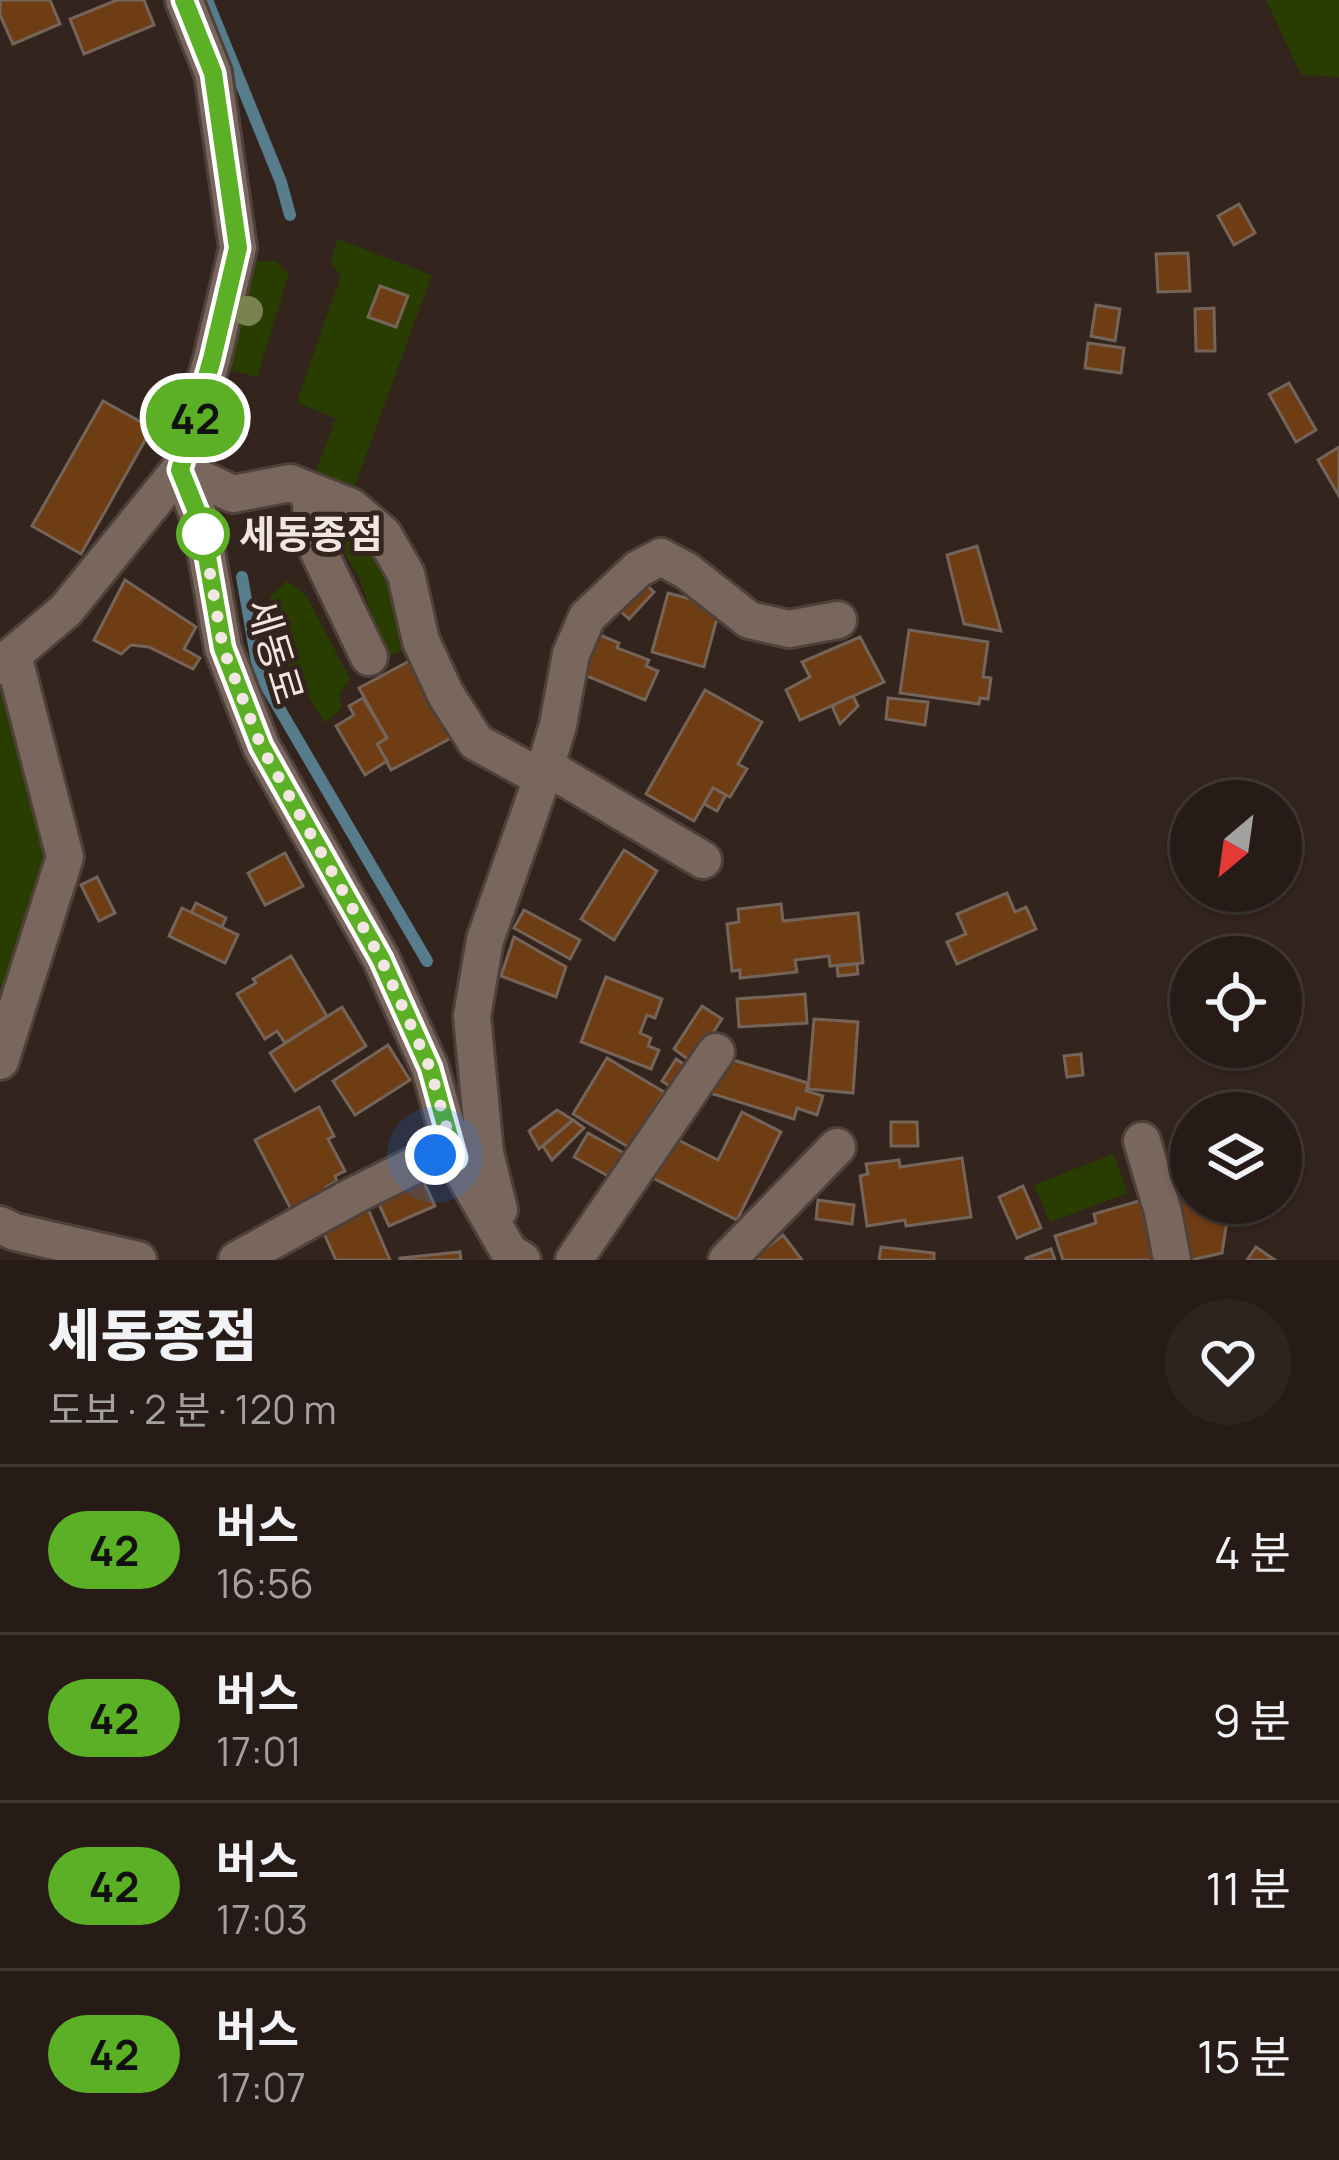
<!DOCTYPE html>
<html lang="ko">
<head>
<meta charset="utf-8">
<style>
	body { margin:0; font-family:Manrope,"Noto Sans KR",sans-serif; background:#2e241f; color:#f1f3f6; height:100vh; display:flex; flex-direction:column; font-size:45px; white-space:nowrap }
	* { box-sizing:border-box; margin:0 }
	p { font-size:39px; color:#a4a1a1 }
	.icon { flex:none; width:66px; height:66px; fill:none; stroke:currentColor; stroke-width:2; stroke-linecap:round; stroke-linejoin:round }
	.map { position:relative; height:1260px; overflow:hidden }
	.panel { display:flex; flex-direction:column; background:#261b16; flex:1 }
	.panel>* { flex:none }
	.badge { padding:0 24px; border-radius:39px; font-size:42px; line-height:78px }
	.needle { width:78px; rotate:209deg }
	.buttons { position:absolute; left:1170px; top:780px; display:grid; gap:24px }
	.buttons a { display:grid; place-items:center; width:132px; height:132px; border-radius:50%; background:#261b16; box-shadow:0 3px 9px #0004,0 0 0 3px #423935; font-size:60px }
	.you { position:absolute; width:60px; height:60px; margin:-30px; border:9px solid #fff; border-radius:50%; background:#1a73e8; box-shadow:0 0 0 18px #1a73e833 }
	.map>.badge { position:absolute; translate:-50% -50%; box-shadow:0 0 0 6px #fff }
	.round { display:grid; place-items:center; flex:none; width:126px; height:126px; border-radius:63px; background:#2e241f }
	.head { display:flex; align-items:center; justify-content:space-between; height:204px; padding:0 48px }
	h1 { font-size:57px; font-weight:800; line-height:90px }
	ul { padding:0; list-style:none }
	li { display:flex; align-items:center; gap:36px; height:168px; padding:0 48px; border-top:3px solid #423935 }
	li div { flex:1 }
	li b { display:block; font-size:45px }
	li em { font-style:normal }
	li .badge { min-width:132px; font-weight:700; text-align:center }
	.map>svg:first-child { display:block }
</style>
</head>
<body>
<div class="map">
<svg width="1339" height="1260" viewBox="0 0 1339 1260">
	<rect width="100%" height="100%" fill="#33241d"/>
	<!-- green -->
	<g fill="#2a3d00">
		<polygon points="1266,0 1339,0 1339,77 1301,75"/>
		<polygon points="337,239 432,275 352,493 313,479 336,419 297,402 341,275 331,263"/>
		<polygon points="257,261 276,261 289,274 257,377 223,368 247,263"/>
		<polygon points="335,516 353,526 392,575 410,647 386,658 360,579 329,527"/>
		<polygon points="287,581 306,595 350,679 339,695 342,708 325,723 281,653 270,597"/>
		<polygon points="5,687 45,847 44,865 0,997 0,692"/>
		<polygon points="1113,1154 1128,1193 1050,1222 1034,1185"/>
	</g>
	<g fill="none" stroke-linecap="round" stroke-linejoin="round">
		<!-- stream -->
		<g stroke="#577c8c" stroke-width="12">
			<polyline points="207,0 281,182 290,215"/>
			<polyline points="242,577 259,674 427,961"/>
		</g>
	</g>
	<!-- building -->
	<g fill="#6f3d14" stroke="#746459" stroke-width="3">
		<polygon points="0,0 50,0 60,24 13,44 0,15"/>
		<polygon points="117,0 144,0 154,25 84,54 70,19"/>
		<polygon points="1239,204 1255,233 1234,245 1218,216"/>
		<polygon points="1188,253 1190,291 1158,292 1156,254"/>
		<polygon points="380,286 408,296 396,327 368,317"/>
		<polygon points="1096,305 1120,309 1115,341 1091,336"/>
		<polygon points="1214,308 1215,351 1196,351 1195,309"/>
		<polygon points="1088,343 1124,348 1121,373 1085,368"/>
		<polygon points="1289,383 1316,430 1296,442 1269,394"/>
		<polygon points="103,401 152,428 81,554 32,526"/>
		<polygon points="1339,447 1339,496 1318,460"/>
		<polygon points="977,546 1001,631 964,624 947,555"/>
		<polygon points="637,576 654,592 629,619 612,603"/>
		<polygon points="125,580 196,627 184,649 200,658 193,669 149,647 131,645 121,654 94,640"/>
		<polygon points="668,593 720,607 704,667 652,652"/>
		<polygon points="909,630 988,642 983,677 991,678 988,699 980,698 979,704 900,693"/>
		<polygon points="593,632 619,643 617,648 649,660 646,666 658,671 645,700 577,672"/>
		<polygon points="860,637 884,682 800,720 786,690 810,677 802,662"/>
		<polygon points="413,659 455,736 391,770 377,744 387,738 359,688"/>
		<polygon points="705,690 762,722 738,764 747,769 730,797 713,788 694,821 646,794"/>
		<polygon points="853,696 858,706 840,724 832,706"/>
		<polygon points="363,698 387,738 377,744 387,761 365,775 336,726 354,715 349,706"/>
		<polygon points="888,698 928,702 925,725 886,719"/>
		<polygon points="713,788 726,795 717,811 704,804"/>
		<polygon points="624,850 657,871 614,940 581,919"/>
		<polygon points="285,853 303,886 265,905 248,873"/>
		<polygon points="97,877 115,913 99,921 81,885"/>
		<polygon points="1007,893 1015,912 1026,907 1036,929 957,964 947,942 966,934 957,914"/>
		<polygon points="196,903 226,918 222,927 191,913"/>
		<polygon points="781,904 783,921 858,913 863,963 830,966 829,956 795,960 797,972 740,978 740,970 732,971 727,924 739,922 738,909"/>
		<polygon points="182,908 238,935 225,963 169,936"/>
		<polygon points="524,910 580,940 570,959 514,928"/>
		<polygon points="514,937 566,967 556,997 501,976"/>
		<polygon points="291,956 327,1016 285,1043 277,1031 265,1039 237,994 256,983 253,979"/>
		<polygon points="857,964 858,974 838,976 837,966"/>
		<polygon points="606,977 662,999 655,1018 647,1015 640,1033 651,1038 648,1046 659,1050 651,1069 581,1042"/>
		<polygon points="805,994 807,1023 739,1027 737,999"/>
		<polygon points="702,1006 722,1019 693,1063 674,1049"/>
		<polygon points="342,1007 366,1046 295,1091 270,1053"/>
		<polygon points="814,1019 858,1022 853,1093 808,1089"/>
		<polygon points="388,1045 410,1080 355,1115 333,1081"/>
		<polygon points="1081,1054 1083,1075 1067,1077 1064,1056"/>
		<polygon points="607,1058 664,1092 630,1148 573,1114"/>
		<polygon points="676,1059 691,1069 677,1091 662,1081"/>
		<polygon points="730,1059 808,1083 806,1091 823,1096 817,1115 797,1108 794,1119 710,1093 719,1063"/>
		<polygon points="319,1107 334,1136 328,1139 345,1171 335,1176 337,1181 326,1187 327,1195 293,1213 255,1140"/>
		<polygon points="557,1110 573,1120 539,1149 529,1131"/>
		<polygon points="742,1112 781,1132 737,1220 649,1176 670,1136 718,1160"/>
		<polygon points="573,1120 584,1128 552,1160 543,1146"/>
		<polygon points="891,1122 917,1122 918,1146 891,1146"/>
		<polygon points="588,1133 631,1157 617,1181 574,1157"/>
		<polygon points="962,1158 971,1217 906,1226 905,1220 867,1226 860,1176 868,1174 866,1164 899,1160 900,1167"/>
		<polygon points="422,1178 435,1206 389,1226 376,1198"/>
		<polygon points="1023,1186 1041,1228 1017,1238 999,1197"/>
		<polygon points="1191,1194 1191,1203 1222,1203 1227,1221 1222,1253 1191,1260 1175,1197"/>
		<polygon points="818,1200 854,1205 852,1224 816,1219"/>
		<polygon points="1142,1200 1160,1260 1063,1260 1055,1236 1096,1223 1094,1214"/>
		<polygon points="368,1209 390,1260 336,1260 322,1229"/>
		<polygon points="783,1235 802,1260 751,1260"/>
		<polygon points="881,1247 934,1253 934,1260 879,1260"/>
		<polygon points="1256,1247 1275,1260 1247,1260"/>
		<polygon points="1051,1249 1055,1260 1026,1260 1026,1258"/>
		<polygon points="460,1252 461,1260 400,1260 400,1258"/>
	</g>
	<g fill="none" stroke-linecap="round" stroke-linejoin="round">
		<defs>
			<g id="minor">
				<polyline points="184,0 213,73 238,248 212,359 180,469 201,522 223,648 261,746 381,959 430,1068 455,1158 509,1252 522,1260"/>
				<polyline points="180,469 233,494 290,483 351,507 383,534 406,574 421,641 446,695 476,742 542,778"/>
				<polyline points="310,491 314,542 369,657"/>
				<polyline points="0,666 66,610 180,469"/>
				<polyline points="545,766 703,860"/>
				<polyline points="0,1061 65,857 13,655"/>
				<polyline points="1142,1141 1163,1212 1172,1260"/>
				<polyline points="499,1210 485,1153 472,1016 485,940 542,778 558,725 571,654 587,617 638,569 661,557 687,571 749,620 789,629 838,620"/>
				<polyline points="0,1225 15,1232 138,1260"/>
				<polyline points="237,1260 355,1195 435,1155 455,1158"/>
				<polyline points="574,1260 716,1052"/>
				<polyline points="727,1260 837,1147"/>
			</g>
		</defs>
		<!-- minor casing -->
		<use href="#minor" stroke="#4e413b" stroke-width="42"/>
		<!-- minor -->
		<use href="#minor" stroke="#79675e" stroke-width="36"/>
	</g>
	<!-- trees -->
	<circle fill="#788351" cx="248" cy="311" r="15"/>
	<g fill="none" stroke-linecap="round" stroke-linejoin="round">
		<defs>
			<polyline id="line" points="184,0 213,73 238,248 212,359 180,470 201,522 223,648 261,746 381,959 430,1068 455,1158"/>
		</defs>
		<!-- line casing -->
		<use href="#line" stroke="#fff" stroke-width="27"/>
		<!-- line -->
		<use href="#line" stroke="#5bb025" stroke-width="18"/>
		<!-- walk -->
		<polyline stroke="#f1e6e1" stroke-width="12" stroke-dasharray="0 21.6" points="203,534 201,522 223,648 261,746 381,959 430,1068 455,1158 435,1155"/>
	</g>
	<!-- markers -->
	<circle fill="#fff" stroke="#5bb025" stroke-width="6" cx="203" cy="534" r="24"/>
	<g text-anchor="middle" stroke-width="10" stroke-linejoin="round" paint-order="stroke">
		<!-- stop labels -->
		<g font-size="39" font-weight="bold" fill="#f1e6e1" stroke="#33241d" text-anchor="start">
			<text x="239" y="548">세동종점</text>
		</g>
		<!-- street labels -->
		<g font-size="39" fill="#f1e6e1" stroke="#33241d">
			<text transform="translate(275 651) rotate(73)" y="14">세동로</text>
		</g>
	</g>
</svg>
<div class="buttons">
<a><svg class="needle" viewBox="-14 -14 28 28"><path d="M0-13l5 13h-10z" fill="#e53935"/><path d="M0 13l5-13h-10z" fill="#a4a1a1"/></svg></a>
<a><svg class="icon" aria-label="locate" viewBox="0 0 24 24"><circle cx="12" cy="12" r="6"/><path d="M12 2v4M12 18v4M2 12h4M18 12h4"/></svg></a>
<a><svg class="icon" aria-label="layers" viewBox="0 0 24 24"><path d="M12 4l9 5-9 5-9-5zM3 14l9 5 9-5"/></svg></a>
</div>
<div class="you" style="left:435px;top:1155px"></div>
<b class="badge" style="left:195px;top:418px;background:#5bb025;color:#111">42</b>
</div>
<section class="panel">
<div class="head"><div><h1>세동종점</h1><p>도보 · 2 분 · 120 m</p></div><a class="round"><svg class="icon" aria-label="heart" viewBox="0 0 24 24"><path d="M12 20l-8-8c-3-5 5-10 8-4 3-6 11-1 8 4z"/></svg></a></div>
<ul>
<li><span class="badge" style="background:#5bb025;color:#111">42</span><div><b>버스</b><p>16:56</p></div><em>4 분</em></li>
<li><span class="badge" style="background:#5bb025;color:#111">42</span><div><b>버스</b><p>17:01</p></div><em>9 분</em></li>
<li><span class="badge" style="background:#5bb025;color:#111">42</span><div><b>버스</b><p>17:03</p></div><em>11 분</em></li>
<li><span class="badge" style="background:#5bb025;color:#111">42</span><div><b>버스</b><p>17:07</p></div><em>15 분</em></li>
</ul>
</section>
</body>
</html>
